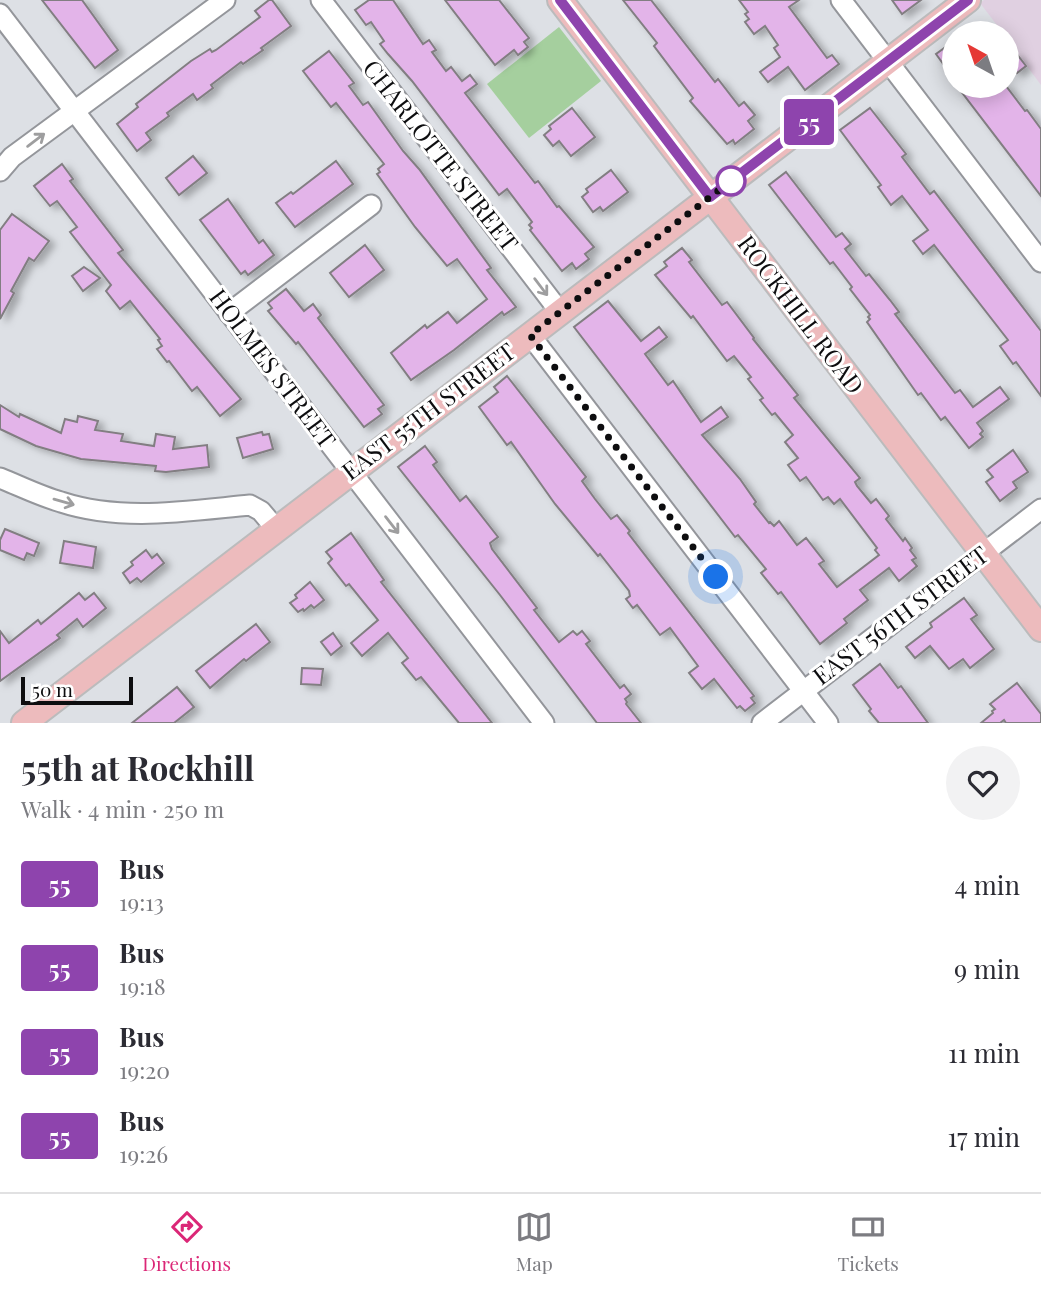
<!DOCTYPE html>
<html lang="en">
<head>
<meta charset="utf-8">
<style>
	body { margin:0; font-family:"Playfair Display",serif; background:#f2f2f3; color:#2b2b33; height:100vh; display:flex; flex-direction:column; font-size:26px; white-space:nowrap }
	* { box-sizing:border-box; margin:0 }
	p { font-size:23px; color:#7c7c81 }
	.icon { flex:none; width:38px; height:38px; fill:none; stroke:currentColor; stroke-width:2; stroke-linecap:round; stroke-linejoin:round }
	.map { position:relative; height:723px; overflow:hidden }
	.sheet { display:flex; flex-direction:column; background:#fff; flex:1 }
	.sheet>* { flex:none }
	.badge { padding:0 14px; border-radius:5px; font-size:24px; line-height:46px }
	.needle { width:46px; rotate:320deg }
	.buttons { position:absolute; left:942px; top:21px; display:grid; gap:14px }
	.buttons a { display:grid; place-items:center; width:77px; height:77px; border-radius:50%; background:#fff; box-shadow:0 4px 18px #0003; font-size:35px }
	.scale { position:absolute; left:21px; bottom:18px; width:112px; box-sizing:border-box; padding-left:7px; border:4px solid #0d0d0f; border-top:0; font-size:19px; line-height:24px; white-space:nowrap; color:#0d0d0f; -webkit-text-stroke:5px #fff; paint-order:stroke }
	.you { position:absolute; width:35px; height:35px; margin:-18px; border:5px solid #fff; border-radius:50%; background:#1a73e8; box-shadow:0 0 0 10px #1a73e833 }
	.map>.badge { position:absolute; translate:-50% -50%; box-shadow:0 0 0 4px #fff }
	.round { display:grid; place-items:center; flex:none; width:74px; height:74px; border-radius:37px; background:#f2f2f3 }
	.headline { display:flex; align-items:center; justify-content:space-between; height:119px; padding:0 21px }
	h1 { font-size:33px; font-weight:700; line-height:52px }
	ul { padding:0; list-style:none }
	li { display:flex; align-items:center; gap:21px; height:84px; padding:0 21px }
	li div { flex:1 }
	li b { display:block; font-size:26px }
	li em { font-style:normal }
	li .badge { min-width:77px; font-weight:700; text-align:center }
	.tabs { display:flex; justify-content:space-around; align-items:center; height:98px; border-top:2px solid #e1e1e2; background:#fff; font-size:19px; color:#7c7c81 }
	.tabs a { display:grid; justify-items:center; gap:4px }
	.tabs .on { color:#db2777 }
	.map>svg:first-child { display:block }
</style>
</head>
<body>
<div class="map">
<svg width="1041" height="723" viewBox="0 0 1041 723">
	<defs>
		<filter id="shadow"><feDropShadow dx="6" dy="3.5" stdDeviation="3.5" flood-color="#0004"/></filter>
	</defs>
	<rect width="100%" height="100%" fill="#dde0e5"/>
	<!-- commercial -->
	<polygon fill="#e0d0e1" points="984,0 1041,0 1041,85 1006,38 1006,33 1003,33 980,3"/>
	<!-- green -->
	<polygon fill="#a5cf9e" points="559,27 601,81 529,138 487,84"/>
	<!-- building -->
	<g fill="#e3b4e9" stroke="#827e82" stroke-width="2" filter="url(#shadow)">
		<polygon points="42,0 82,0 118,50 95,68"/>
		<polygon points="269,0 272,0 291,26 261,48 263,50 243,64 241,62 211,85 213,88 197,100 193,94 167,113 169,116 146,133 151,140 137,151 117,124 138,107 136,104 191,61 210,49 212,52 216,50 260,17 255,11"/>
		<polygon points="369,0 393,0 423,44 429,40 436,50 432,52 446,71 451,67 462,81 470,75 477,84 465,93 535,183 538,181 557,207 559,206 594,247 585,254 589,259 576,269 572,263 562,271 530,230 532,228 529,225 532,222 507,189 499,195 412,81 388,54 380,44 384,41 371,22 366,25 355,10"/>
		<polygon points="445,0 499,0 529,38 524,42 528,47 518,55 514,50 495,65"/>
		<polygon points="623,0 651,0 715,82 718,79 739,106 744,102 755,115 748,121 754,129 735,144 733,140 727,144 690,101 693,98 654,46 657,43"/>
		<polygon points="739,0 799,0 789,7 827,58 832,55 839,64 805,90 788,67 768,82 760,72 780,57 774,48 778,45 765,26 754,34 745,22 749,19 745,14 748,12"/>
		<polygon points="892,0 921,0 902,14"/>
		<polygon points="954,41 954,79 936,54"/>
		<polygon points="329,51 354,83 349,86 363,105 368,102 403,151 419,169 491,268 487,270 516,307 504,315 502,312 454,350 411,380 391,353 425,325 427,328 448,312 457,323 487,299 457,259 447,266 415,227 377,174 380,172 378,169 384,164 336,103 331,107 303,71"/>
		<polygon points="1016,53 1026,66 1017,73 1007,60"/>
		<polygon points="957,86 1006,86 1025,111 1027,110 1041,129 1041,196"/>
		<polygon points="572,108 595,137 571,156 559,141 553,146 544,135 551,129 549,126"/>
		<polygon points="870,108 906,154 902,157 930,194 934,191 1041,331 1041,396 1016,362 1013,364 1000,346 1008,340 934,245 923,254 913,241 928,230 902,196 891,205 878,187 881,185 840,130"/>
		<polygon points="193,156 207,173 179,195 166,178"/>
		<polygon points="336,161 353,184 295,227 276,203 291,192 293,194"/>
		<polygon points="62,164 73,179 70,181 123,250 118,253 241,399 220,416 197,387 192,391 169,361 167,362 157,349 162,346 158,340 160,339 130,301 120,309 106,291 111,285 70,232 77,227 57,201 50,206 34,186"/>
		<polygon points="611,170 628,192 603,211 600,207 593,212 582,197 588,192 586,189"/>
		<polygon points="786,172 836,237 842,233 851,244 845,249 866,276 869,274 890,300 899,312 895,314 955,393 960,390 973,407 1000,387 1009,399 977,423 983,431 980,434 983,437 969,448 945,417 941,420 921,393 918,395 867,322 870,319 868,317 870,315 850,289 852,287 833,262 830,264 769,185"/>
		<polygon points="228,199 259,243 263,240 274,255 248,275 245,271 241,274 200,220"/>
		<polygon points="12,214 49,241 34,261 29,258 11,291 14,293 0,319 0,230"/>
		<polygon points="365,245 384,270 349,297 330,273"/>
		<polygon points="682,248 692,260 689,262 722,305 727,302 754,338 753,339 798,395 794,398 860,478 855,482 857,486 871,503 876,499 889,516 886,519 903,541 905,538 912,548 910,550 916,558 912,560 917,566 899,581 889,568 860,590 868,600 844,619 847,623 820,644 781,592 778,594 761,573 766,569 738,535 735,537 574,327 608,301 641,341 659,327 667,337 645,354 668,385 673,381 701,422 721,407 728,417 702,435 740,479 756,502 754,504 769,523 770,522 774,526 779,521 797,545 806,538 824,561 819,564 837,587 879,555 875,550 877,548 840,499 834,504 828,497 823,500 806,477 800,481 788,465 798,458 785,442 793,435 775,413 772,415 760,400 763,398 748,379 751,377 734,356 727,361 693,316 691,318 655,275 667,266 664,262"/>
		<polygon points="84,267 100,278 83,291 72,276"/>
		<polygon points="286,289 304,311 313,304 321,315 318,318 384,405 378,409 382,414 364,427 298,342 296,344 268,311 272,308 268,303"/>
		<polygon points="507,376 586,477 582,481 595,499 611,519 617,515 630,531 628,533 754,696 751,698 755,703 745,711 740,706 737,708 714,679 702,689 689,673 698,666 670,628 660,635 637,605 633,608 626,599 630,596 629,591 600,554 598,556 555,504 511,442 507,445 479,407 498,392 494,387"/>
		<polygon points="0,405 19,417 20,414 61,433 65,419 77,422 78,416 98,421 95,430 123,434 121,441 154,446 156,434 175,437 173,449 207,445 209,467 166,472 155,471 156,466 81,459 36,446 0,429"/>
		<polygon points="262,432 263,435 269,434 273,449 243,458 237,438"/>
		<polygon points="425,446 437,462 433,465 460,501 466,496 498,537 490,543 492,549 537,608 534,610 559,642 573,631 577,635 582,631 590,641 586,644 620,688 624,685 631,694 625,699 627,702 626,704 641,723 597,723 500,595 398,467"/>
		<polygon points="1013,450 1028,472 1013,482 1017,488 1000,501 986,482 993,477 987,470"/>
		<polygon points="5,529 39,543 34,556 27,553 24,560 0,550 0,540"/>
		<polygon points="351,533 384,580 381,582 492,723 459,723 421,677 416,680 402,663 408,658 388,633 362,656 351,643 378,620 349,584 346,586 328,563 332,559 326,552"/>
		<polygon points="64,541 96,547 93,568 60,563"/>
		<polygon points="146,550 152,558 157,554 164,563 141,582 137,578 130,583 123,573 133,565 131,562"/>
		<polygon points="310,582 324,600 314,608 311,605 304,611 303,609 298,612 290,603 297,598 295,595"/>
		<polygon points="79,593 85,600 94,593 106,608 83,627 77,619 57,635 60,638 0,681 0,631 9,643 38,620 41,624"/>
		<polygon points="964,598 977,615 971,619 994,649 970,668 963,659 949,669 930,646 915,658 906,647 932,627 930,623"/>
		<polygon points="256,624 270,642 246,661 244,659 210,688 196,671"/>
		<polygon points="333,633 342,646 331,655 321,642"/>
		<polygon points="880,664 898,688 901,686 928,723 879,723 869,711 871,709 853,685"/>
		<polygon points="302,668 323,669 321,685 301,684"/>
		<polygon points="1017,683 1041,714 1041,723 1006,723 1004,720 1000,723 981,723 993,713 992,711 995,709 990,704"/>
		<polygon points="177,687 194,707 174,723 132,723"/>
	</g>
	<g fill="none" stroke-linecap="round" stroke-linejoin="round">
		<defs>
			<g id="minor">
				<polyline points="321,0 560,312"/>
				<polyline points="841,0 1041,262"/>
				<polyline points="0,14 544,723"/>
				<polyline points="0,171 12,157 225,0"/>
				<polyline points="229,313 371,205"/>
				<polyline points="530,335 828,723"/>
				<path d="M 0,478 C 20,486 40,496 61,502 C 122,522 187,511 250,505 L 261,511 L 276,529"/>
				<polyline points="762,723 1041,509"/>
			</g>
			<g id="major">
				<polyline points="560,0 1041,629"/>
				<polyline points="24,723 968,0"/>
			</g>
		</defs>
		<!-- minor casing -->
		<use href="#minor" stroke="#94969b" stroke-width="23"/>
		<!-- major casing -->
		<use href="#major" stroke="#bbbbbc" stroke-width="28"/>
		<!-- minor -->
		<use href="#minor" stroke="#fff" stroke-width="19"/>
		<!-- major -->
		<use href="#major" stroke="#edbbbd" stroke-width="24"/>
	</g>
	<!-- one-way arrows -->
	<defs><path id="oneway-shaft" d="M-6 0H5M1.5-3L5.5 0L1.5 3" fill="none" stroke-width="1.6" stroke-linecap="round" stroke-linejoin="round" transform="scale(1.75)"/></defs>
	<g stroke="#9e9e9f">
		<use href="#oneway-shaft" transform="translate(36 140) rotate(-37)"/>
		<use href="#oneway-shaft" transform="translate(541 287) rotate(53)"/>
		<use href="#oneway-shaft" transform="translate(64 502) rotate(16)"/>
		<use href="#oneway-shaft" transform="translate(392 525) rotate(52)"/>
	</g>
	<g fill="none" stroke-linecap="round" stroke-linejoin="round">
		<defs>
			<polyline id="line" points="560,0 710,197 968,0"/>
		</defs>
		<!-- line casing -->
		<use href="#line" stroke="#fff" stroke-width="16"/>
		<!-- line -->
		<use href="#line" stroke="#8e44ad" stroke-width="10"/>
		<!-- walk -->
		<polyline stroke="#0d0d0f" stroke-width="7" stroke-dasharray="0 12.6" points="716,577 530,335 731,181"/>
	</g>
	<!-- markers -->
	<circle fill="#fff" stroke="#8e44ad" stroke-width="3.5" cx="731" cy="181" r="14"/>
	<g text-anchor="middle" stroke-width="6" stroke-linejoin="round" paint-order="stroke">
		<!-- street labels -->
		<g font-size="24" fill="#0d0d0f" stroke="#fff">
			<text transform="translate(440 156) rotate(52)" y="8">CHARLOTTE STREET</text>
			<text transform="translate(800 315) rotate(53)" y="8">ROCKHILL ROAD</text>
			<text transform="translate(272 369) rotate(53)" y="8">HOLMES STREET</text>
			<text transform="translate(429 412) rotate(-37)" y="8">EAST 55TH STREET</text>
			<text transform="translate(901 616) rotate(-37)" y="8">EAST 56TH STREET</text>
		</g>
	</g>
</svg>
<div class="buttons">
<a><svg class="needle" viewBox="-14 -14 28 28"><path d="M0-13l5 13h-10z" fill="#e53935"/><path d="M0 13l5-13h-10z" fill="#7c7c81"/></svg></a>
</div>
<div class="scale">50 m</div>
<div class="you" style="left:716px;top:577px"></div>
<b class="badge" style="left:809px;top:122px;background:#8e44ad;color:#fff">55</b>
</div>
<section class="sheet">
<div class="headline"><div><h1>55th at Rockhill</h1><p>Walk · 4 min · 250 m</p></div><a class="round"><svg class="icon" aria-label="heart" viewBox="0 0 24 24"><path d="M12 20l-8-8c-3-5 5-10 8-4 3-6 11-1 8 4z"/></svg></a></div>
<ul>
<li><span class="badge" style="background:#8e44ad;color:#fff">55</span><div><b>Bus</b><p>19:13</p></div><em>4 min</em></li>
<li><span class="badge" style="background:#8e44ad;color:#fff">55</span><div><b>Bus</b><p>19:18</p></div><em>9 min</em></li>
<li><span class="badge" style="background:#8e44ad;color:#fff">55</span><div><b>Bus</b><p>19:20</p></div><em>11 min</em></li>
<li><span class="badge" style="background:#8e44ad;color:#fff">55</span><div><b>Bus</b><p>19:26</p></div><em>17 min</em></li>
</ul>
</section>
<nav class="tabs">
<a class="on"><svg class="icon" aria-label="directions" viewBox="0 0 24 24"><path d="M12 3l9 9-9 9-9-9zM9 14v-3h6M13 9l2 2-2 2"/></svg>Directions</a>
<a><svg class="icon" aria-label="map" viewBox="0 0 24 24"><path d="M3 6l6-2 6 2 6-2v14l-6 2-6-2-6 2zM9 4v14M15 6v14"/></svg>Map</a>
<a><svg class="icon" aria-label="tickets" viewBox="0 0 24 24"><path d="M3 7h18v10H3zM15 7v10"/></svg>Tickets</a>
</nav>
</body>
</html>
